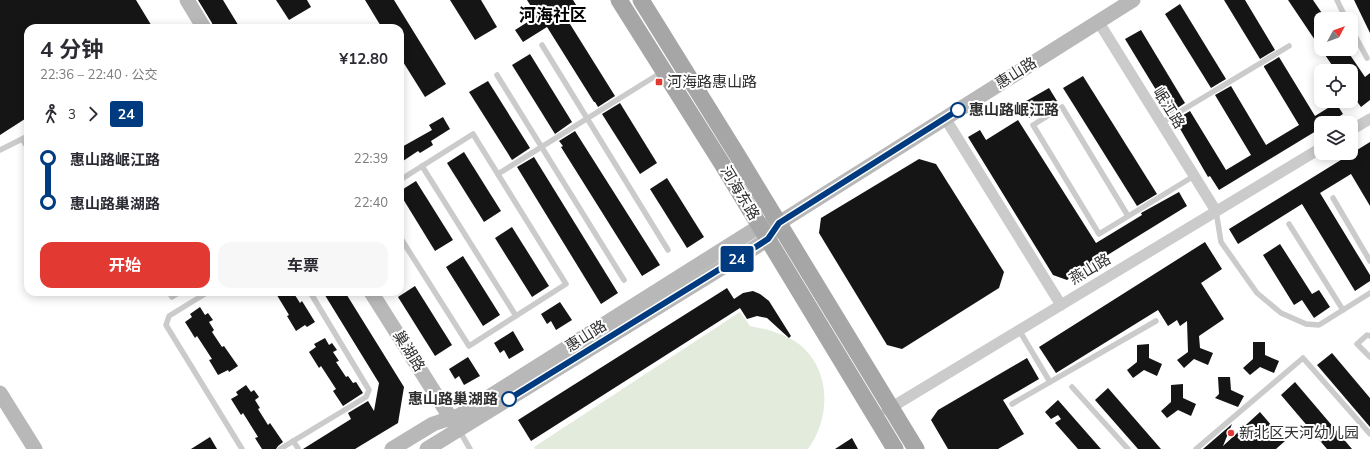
<!DOCTYPE html>
<html lang="zh">
<head>
<meta charset="utf-8">
<style>
	body { margin:0; font-family:Mulish,"Noto Sans SC",sans-serif; background:#f7f7f7; color:#2b2b33; height:100vh; display:flex; flex-direction:column; font-size:15px; white-space:nowrap }
	* { box-sizing:border-box; margin:0 }
	p { font-size:13px; color:#7c7c81 }
	.icon { flex:none; width:22px; height:22px; fill:none; stroke:currentColor; stroke-width:2; stroke-linecap:round; stroke-linejoin:round }
	.map { position:relative; flex:1; overflow:hidden }
	.drawer { position:absolute; left:24px; top:24px; width:380px; height:272px; display:flex; flex-direction:column; background:#fff; border-radius:12px; box-shadow:0 2px 10px #0003 }
	.drawer>* { flex:none }
	.badge { padding:0 8px; border-radius:3px; font-size:14px; line-height:26px }
	.needle { width:26px; rotate:49deg }
	.fabs { position:absolute; left:1314px; top:12px; display:grid; gap:8px }
	.fabs a { display:grid; place-items:center; width:44px; height:44px; border-radius:8px; background:#fff; box-shadow:0 2px 10px #0003; font-size:20px }
	.map>.badge { position:absolute; translate:-50% -50%; box-shadow:0 0 0 2px #fff }
	.legs { display:flex; align-items:center; gap:6px; height:44px; padding:0 16px; font-size:13px }
	.legs p { margin-inline-start:auto }
	.head { display:flex; align-items:center; justify-content:space-between; height:68px; padding:0 16px }
	h1 { font-size:22px; font-weight:700; line-height:30px }
	.cta { display:flex; gap:8px; margin-top:auto; padding:8px 16px }
	.cta a { flex:1; height:46px; border-radius:12px; background:#e23a33; color:#fff; font-size:16px; font-weight:700; line-height:46px; text-align:center }
	.cta a+a { background:#f7f7f7; color:#2b2b33 }
	ul { padding:0 16px; list-style:none }
	li { display:flex; align-items:center; gap:14px; height:44px; font-size:15px }
	li i { display:grid; place-items:center; width:6px; height:100%; margin:0 5px; background:currentColor }
	li i::after { content:''; width:10px; height:10px; margin:-5px; border:3px solid; border-radius:50%; background:#fff }
	li p { margin-inline-start:auto }
	li:first-child i { background:linear-gradient(#0000 50%,currentColor 0) }
	li:last-child i { background:linear-gradient(currentColor 50%,#0000 0) }
	.map>svg:first-child { display:block }
</style>
</head>
<body>
<div class="map">
<svg width="1370" height="449" viewBox="0 0 1370 449">
	<rect width="100%" height="100%" fill="#fff"/>
	<!-- green -->
	<path fill="#e2ebdc" d="M 740,312 L 750,326 C 766,329 782,333 796,342 C 831,366 832,417 808,449 L 535,449 L 534,447 Z"/>
	<!-- building -->
	<g fill="#151515">
		<polygon points="0,0 136,0 153,28 28,28 28,117 0,135"/>
		<polygon points="198,0 223,0 240,28 213,28 212,23"/>
		<polygon points="276,0 307,0 311,7 289,20"/>
		<polygon points="365,0 394,0 446,84 425,97 400,57 400,28 382,28"/>
		<polygon points="450,0 481,0 497,27 475,40"/>
		<polygon points="527,0 573,0 578,8 565,16 615,96 598,107 595,102 594,102 547,27 523,42 515,30 537,16"/>
		<polygon points="1224,0 1245,0 1275,50 1260,59"/>
		<polygon points="1288,0 1313,0 1326,19 1321,19 1321,49"/>
		<polygon points="1354,0 1370,0 1370,33"/>
		<polygon points="1180,4 1226,79 1211,88 1165,14"/>
		<polygon points="1141,30 1185,103 1170,113 1125,39"/>
		<polygon points="1321,49 1346,49 1365,77 1370,73 1370,100 1361,107 1351,93 1351,71 1336,71"/>
		<polygon points="530,54 572,122 555,134 512,65"/>
		<polygon points="1279,57 1315,116 1336,103 1343,114 1329,123 1321,123 1321,128 1219,190 1210,176 1208,177 1175,120 1190,111 1226,170 1251,155 1215,95 1231,86 1266,145 1299,125 1264,67 1264,66"/>
		<polygon points="1083,76 1157,194 1137,206 1063,88"/>
		<polygon points="488,81 530,148 512,160 469,92"/>
		<polygon points="1049,88 1057,101 1029,118 1021,104"/>
		<polygon points="620,103 657,163 640,174 602,114"/>
		<polygon points="443,117 450,129 431,141 433,145 420,153 418,151 400,163 400,148 432,130 429,125"/>
		<polygon points="1018,120 1096,243 1142,215 1141,213 1179,192 1187,206 1067,280 1053,275 968,137 980,130 986,140"/>
		<polygon points="575,131 660,265 642,276 561,147 563,146 559,141"/>
		<polygon points="1370,142 1370,206 1351,174 1320,193 1370,275 1370,281 1355,291 1302,204 1238,244 1229,229"/>
		<polygon points="464,152 501,211 484,222 447,163"/>
		<polygon points="534,157 618,293 601,304 517,167"/>
		<polygon points="919,159 936,164 1004,272 999,288 902,349 887,345 819,233 821,218"/>
		<polygon points="667,178 704,237 687,248 650,189"/>
		<polygon points="416,181 453,240 435,251 400,194 400,191"/>
		<polygon points="512,227 549,286 532,297 495,238"/>
		<polygon points="1205,242 1222,269 1201,283 1224,319 1199,336 1200,348 1213,353 1208,365 1194,359 1184,368 1177,360 1188,352 1187,321 1180,326 1177,320 1168,326 1158,310 1056,373 1039,347"/>
		<polygon points="1280,244 1312,294 1319,290 1330,307 1314,318 1302,300 1294,305 1263,255"/>
		<polygon points="463,256 500,315 483,326 446,267"/>
		<polygon points="415,286 452,345 435,356 398,297"/>
		<polygon points="727,288 734,299 743,293 753,291 760,294 769,301 791,336 789,338 767,318 757,316 747,319 740,308 531,441 518,420"/>
		<polygon points="275,292 293,292 300,303 302,301 315,322 307,327 305,325 296,331 287,316 289,315"/>
		<polygon points="323,292 345,292 404,387 398,423 355,449 303,449 351,419 348,413 368,401 374,411 379,383"/>
		<polygon points="560,302 572,320 556,330 551,321 547,324 541,314"/>
		<polygon points="200,307 205,315 208,313 213,320 209,322 214,330 212,332 222,347 224,346 238,366 229,372 228,370 218,375 209,360 212,359 197,336 195,338 185,322 192,317 190,314"/>
		<polygon points="513,331 524,350 509,359 504,350 500,353 494,343"/>
		<polygon points="325,338 329,345 332,343 337,350 333,352 339,361 336,362 346,377 348,376 353,383 356,382 363,393 343,406 333,391 336,389 321,366 319,368 309,352 316,347 314,344"/>
		<polygon points="1253,342 1265,342 1265,355 1279,361 1274,373 1260,367 1250,375 1243,368 1253,359"/>
		<polygon points="1149,344 1149,358 1162,364 1157,376 1144,370 1133,378 1127,370 1137,362 1137,345"/>
		<polygon points="1332,353 1370,398 1370,427 1317,365"/>
		<polygon points="468,357 480,376 464,385 459,376 455,379 449,369"/>
		<polygon points="1027,358 1039,379 1003,400 1024,434 998,449 948,449 931,420 938,410"/>
		<polygon points="1218,377 1230,377 1231,390 1244,396 1238,407 1215,398 1219,394"/>
		<polygon points="1295,382 1352,449 1327,449 1281,395"/>
		<polygon points="1183,384 1183,398 1196,404 1191,416 1178,410 1167,418 1161,411 1171,402 1171,385"/>
		<polygon points="246,385 251,392 254,390 259,397 255,400 260,408 258,409 268,425 270,423 283,442 278,446 276,449 262,449 255,438 258,437 243,413 241,415 231,399 238,395 236,392"/>
		<polygon points="1108,388 1161,449 1138,449 1095,400"/>
		<polygon points="1058,400 1101,449 1078,449 1055,423 1061,419 1058,415 1051,419 1045,412"/>
		<polygon points="1260,412 1285,441 1276,449 1203,449 1232,424 1223,446"/>
		<polygon points="210,437 217,449 191,449"/>
		<polygon points="852,438 858,449 835,449"/>
	</g>
	<g fill="none" stroke-linecap="round" stroke-linejoin="round">
		<!-- lane -->
		<g stroke="#cbcbcb" stroke-width="5.5">
			<polyline points="1337,0 1346,19"/>
			<polyline points="1351,28 1367,58"/>
			<polyline points="542,45 668,250"/>
			<polyline points="497,75 624,280"/>
			<polyline points="1161,123 1289,46"/>
			<polyline points="22,139 28,148"/>
			<polyline points="0,150 28,136"/>
			<polyline points="422,166 516,316"/>
			<polyline points="498,174 662,72"/>
			<polyline points="400,180 473,134 566,284 469,346 400,237"/>
			<polyline points="1333,198 1370,261"/>
			<polyline points="1216,211 1221,242 1257,293 1281,313 1306,324 1319,325 1370,293"/>
			<polyline points="1128,216 1062,107 1033,125 1099,234 1194,176"/>
			<polyline points="1289,224 1343,310"/>
			<polyline points="169,292 172,297 180,292"/>
			<polyline points="208,292 169,316 166,325 242,449"/>
			<polyline points="1019,330 1050,382"/>
			<polyline points="1370,336 1367,335 1357,344 1370,357"/>
			<polyline points="1072,387 1128,449"/>
			<polyline points="1012,404 1156,321"/>
			<polyline points="459,430 470,449"/>
			<polyline points="293,441 298,448"/>
			<polyline points="280,449 366,397 369,390 310,292"/>
			<polyline points="1196,449 1303,358 1370,434"/>
		</g>
		<!-- street -->
		<g stroke="#cbcbcb" stroke-width="11">
			<polyline points="1098,21 1216,211"/>
			<polyline points="945,118 1061,305"/>
			<polyline points="1351,130 1370,119"/>
			<polyline points="887,410 1321,148"/>
		</g>
		<!-- secondary -->
		<g stroke="#b8b8b8" stroke-width="15">
			<polyline points="187,0 204,28"/>
			<polyline points="371,292 455,425"/>
			<polyline points="0,393 35,449"/>
			<polyline points="392,449 433,424 460,415 760,226 779,223 1133,0"/>
			<polyline points="427,449 754,248 768,239 775,229"/>
		</g>
		<!-- primary -->
		<g stroke="#a6a6a6" stroke-width="17">
			<polyline points="619,0 721,162 895,449"/>
			<polyline points="641,0 736,153 916,449"/>
		</g>
	</g>
	<g fill="none" stroke-linecap="round" stroke-linejoin="round">
		<defs>
			<polyline id="line-1" points="509,399 754,248 768,239 779,223 958,110"/>
		</defs>
		<!-- line-1 casing -->
		<use href="#line-1" stroke="#fff" stroke-width="9"/>
		<!-- line-1 -->
		<use href="#line-1" stroke="#003b80" stroke-width="6"/>
	</g>
	<!-- markers -->
	<g fill="#e23a33" stroke="#fff" stroke-width="1.5">
		<rect x="655" y="78" width="8" height="8" rx="2"/>
		<circle cx="1231" cy="433" r="4"/>
	</g>
	<g fill="#fff" stroke="#003b80" stroke-width="2">
		<circle cx="958" cy="110" r="7"/>
		<circle cx="509" cy="399" r="7"/>
	</g>
	<g text-anchor="middle" stroke-width="4" stroke-linejoin="round" paint-order="stroke">
		<!-- street labels -->
		<g font-size="15" fill="#2e2e2e" stroke="#fff">
			<text transform="translate(1016 73) rotate(-32)" y="5">惠山路</text>
			<text transform="translate(1169 108) rotate(58)" y="5">岷江路</text>
			<text transform="translate(740 193) rotate(59)" y="5">河海东路</text>
			<text transform="translate(1090 269) rotate(-31)" y="5">燕山路</text>
			<text transform="translate(586 336) rotate(-32)" y="5">惠山路</text>
			<text transform="translate(409 351) rotate(58)" y="5">巢湖路</text>
		</g>
		<!-- poi labels -->
		<g font-size="15" fill="#2e2e2e" stroke="#fff" text-anchor="start">
			<text x="667" y="87">河海路惠山路</text>
			<text x="1239" y="438">新北区天河幼儿园</text>
		</g>
		<!-- stop labels -->
		<g font-size="15" font-weight="bold" fill="#2e2e2e" stroke="#fff" text-anchor="start">
			<text x="969" y="115">惠山路岷江路</text>
			<text x="498" y="404" text-anchor="end">惠山路巢湖路</text>
		</g>
		<!-- quarter labels -->
		<g font-size="17" font-weight="bold" fill="#000" stroke="#fff">
			<text x="553" y="21">河海社区</text>
		</g>
	</g>
</svg>
<div class="fabs">
<a><svg class="needle" viewBox="-14 -14 28 28"><path d="M0-13l5 13h-10z" fill="#e53935"/><path d="M0 13l5-13h-10z" fill="#7c7c81"/></svg></a>
<a><svg class="icon" aria-label="locate" viewBox="0 0 24 24"><circle cx="12" cy="12" r="6"/><path d="M12 2v4M12 18v4M2 12h4M18 12h4"/></svg></a>
<a><svg class="icon" aria-label="layers" viewBox="0 0 24 24"><path d="M12 4l9 5-9 5-9-5zM3 14l9 5 9-5"/></svg></a>
</div>
<b class="badge" style="left:737px;top:259px;background:#003b80;color:#fff">24</b>
<section class="drawer">
<div class="head"><div><h1>4 分钟</h1><p>22:36 – 22:40 · 公交</p></div><b>¥12.80</b></div>
<div class="legs"><svg class="icon" aria-label="walk" viewBox="0 0 24 24"><circle cx="13" cy="4" r="2"/><path d="M13 8l-2 6 4 7M11 14l-3 7M7 12l3-4h3l4 4"/></svg>3<svg class="icon" aria-label="forward" viewBox="0 0 24 24"><path d="M9 5l7 7-7 7"/></svg><b class="badge" style="background:#003b80;color:#fff">24</b></div>
<ul>
<li><i style="color:#003b80"></i><b>惠山路岷江路</b><p>22:39</p></li>
<li><i style="color:#003b80"></i><b>惠山路巢湖路</b><p>22:40</p></li>
</ul>
<div class="cta"><a>开始</a><a>车票</a></div>
</section>
</div>
</body>
</html>
